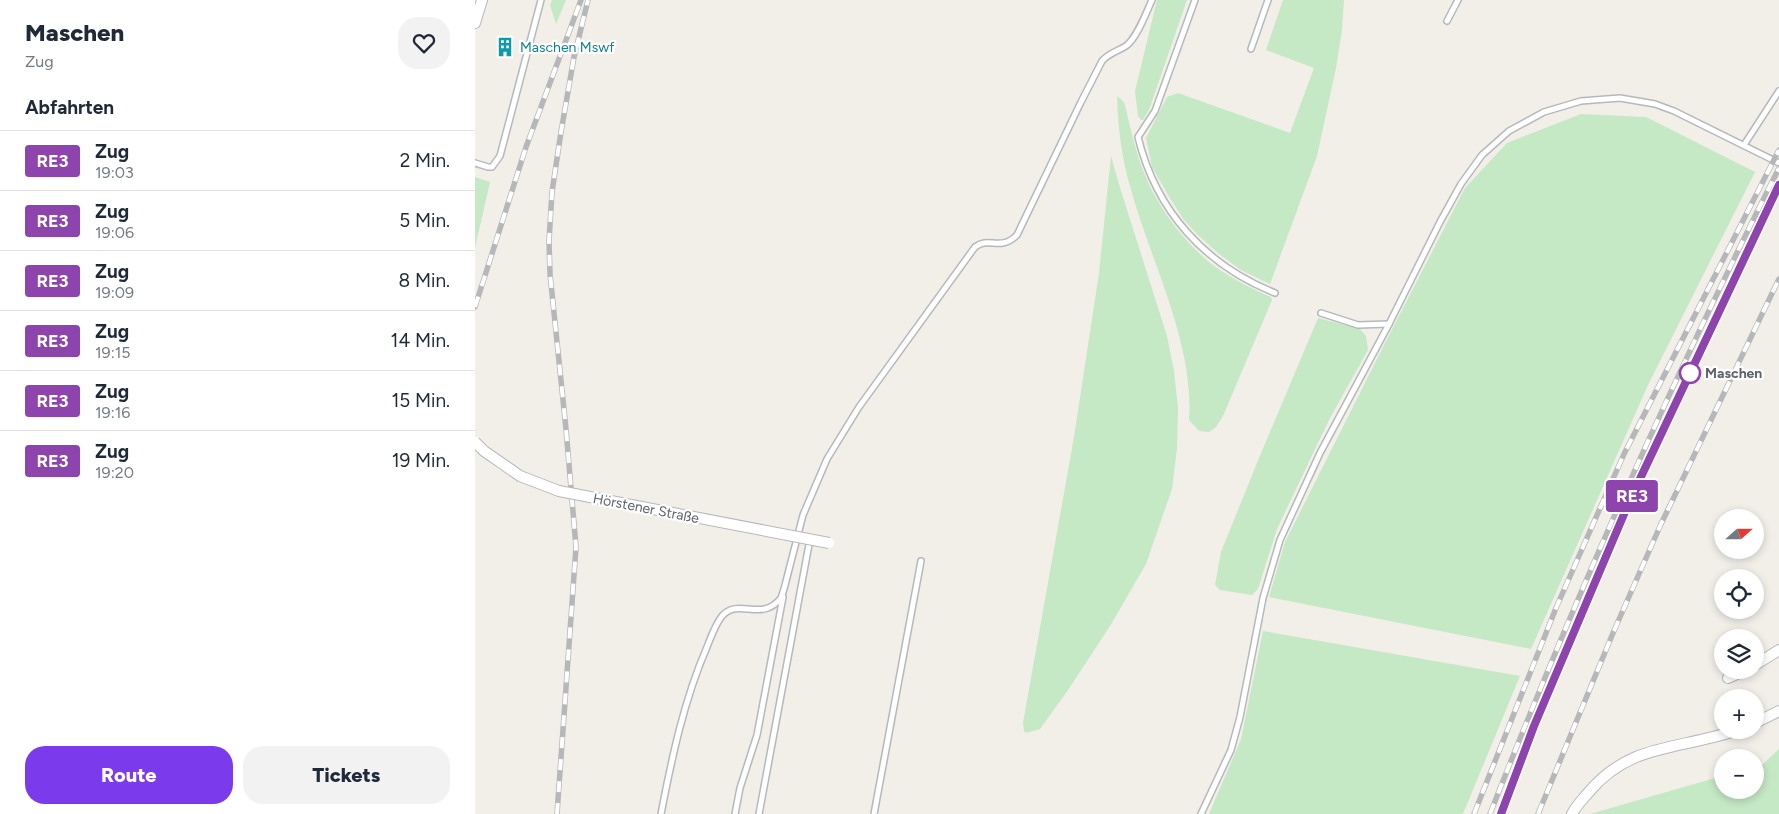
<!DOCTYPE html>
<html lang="de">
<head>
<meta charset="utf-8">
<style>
	body { margin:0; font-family:Figtree,sans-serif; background:#f2f2f3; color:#1f2937; height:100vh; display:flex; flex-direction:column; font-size:19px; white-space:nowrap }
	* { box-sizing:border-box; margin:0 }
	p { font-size:16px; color:#747a83 }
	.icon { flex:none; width:28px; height:28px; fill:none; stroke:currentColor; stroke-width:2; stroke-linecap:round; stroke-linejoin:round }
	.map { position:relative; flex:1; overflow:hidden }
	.sheet { display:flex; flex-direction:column; background:#fff; width:475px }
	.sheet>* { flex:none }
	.badge { padding:0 10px; border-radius:4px; font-size:18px; line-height:32px }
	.needle { width:32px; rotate:69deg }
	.tools { position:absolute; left:1239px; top:509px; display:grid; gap:10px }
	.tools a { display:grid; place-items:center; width:50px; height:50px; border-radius:50%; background:#fff; box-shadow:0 2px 8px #0003; font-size:25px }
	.map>.badge { position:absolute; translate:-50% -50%; box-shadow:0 0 0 2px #fff }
	h2 { padding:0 25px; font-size:19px; line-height:45px }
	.round { display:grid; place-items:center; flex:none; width:52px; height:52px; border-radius:20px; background:#f2f2f3 }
	.headline { display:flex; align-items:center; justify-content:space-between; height:85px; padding:0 25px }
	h1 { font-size:24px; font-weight:800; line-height:38px }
	.button { display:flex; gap:10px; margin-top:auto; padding:10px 25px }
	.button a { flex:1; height:58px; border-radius:20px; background:#7c3aed; color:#fff; font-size:20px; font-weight:800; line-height:58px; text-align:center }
	.button a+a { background:#f2f2f3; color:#1f2937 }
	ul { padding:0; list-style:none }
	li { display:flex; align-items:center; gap:15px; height:60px; padding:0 25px; border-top:1px solid #e0e1e3 }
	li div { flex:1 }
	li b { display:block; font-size:19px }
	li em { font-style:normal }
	li .badge { min-width:55px; font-weight:700; text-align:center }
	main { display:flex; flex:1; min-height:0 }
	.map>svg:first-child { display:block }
</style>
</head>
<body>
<main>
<section class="sheet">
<div class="headline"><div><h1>Maschen</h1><p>Zug</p></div><a class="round"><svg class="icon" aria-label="heart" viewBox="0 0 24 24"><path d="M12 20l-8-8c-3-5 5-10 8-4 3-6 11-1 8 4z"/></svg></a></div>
<h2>Abfahrten</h2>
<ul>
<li><span class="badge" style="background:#8e44ad;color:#fff">RE3</span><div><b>Zug</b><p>19:03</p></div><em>2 Min.</em></li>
<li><span class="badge" style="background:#8e44ad;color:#fff">RE3</span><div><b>Zug</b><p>19:06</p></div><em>5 Min.</em></li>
<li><span class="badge" style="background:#8e44ad;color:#fff">RE3</span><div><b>Zug</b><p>19:09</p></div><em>8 Min.</em></li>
<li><span class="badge" style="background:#8e44ad;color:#fff">RE3</span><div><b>Zug</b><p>19:15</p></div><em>14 Min.</em></li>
<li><span class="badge" style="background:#8e44ad;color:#fff">RE3</span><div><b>Zug</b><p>19:16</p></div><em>15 Min.</em></li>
<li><span class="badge" style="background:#8e44ad;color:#fff">RE3</span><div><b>Zug</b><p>19:20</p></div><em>19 Min.</em></li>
</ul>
<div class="button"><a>Route</a><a>Tickets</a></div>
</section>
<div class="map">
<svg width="1304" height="814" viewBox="0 0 1304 814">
	<rect width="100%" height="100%" fill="#f1efe8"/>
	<!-- green -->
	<g fill="#c5e8c5">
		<polygon points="77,0 91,0 81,24 75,5"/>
		<polygon points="682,0 712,0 674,110 668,120 666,120 663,116 660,91"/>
		<polygon points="808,0 869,0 867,30 861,68 842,156 795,284 766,270 744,254 723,235 709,220 696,200 677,167 671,138 692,97 703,93 815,133 839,68 791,50"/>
		<path d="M 642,96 L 648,101 L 650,105 C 656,131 662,158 673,182 C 686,212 715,249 742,268 C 758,279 777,289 796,297 L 797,300 L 748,416 L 741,427 L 734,432 L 724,431 L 714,420 C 719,343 678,267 657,193 C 647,161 643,129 642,96 Z"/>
		<polygon points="1106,114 1171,117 1280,172 1173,385 1056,649 794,597 810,542 910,343 990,188 1032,143"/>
		<polygon points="636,156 646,191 692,336 699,371 703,408 702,448 697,489 671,564 635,626 593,690 565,729 551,733 549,731 548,723 599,437 624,273"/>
		<polygon points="0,177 15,182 0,248"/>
		<polygon points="843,318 885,329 891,336 893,350 855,418 802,529 783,589 777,595 745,590 740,585 746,552 784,458"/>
		<polygon points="788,631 1045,676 988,814 734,814 766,739"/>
		<polygon points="1304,749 1304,814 1115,814 1247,776 1248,790 1280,790 1280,766 1288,764"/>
	</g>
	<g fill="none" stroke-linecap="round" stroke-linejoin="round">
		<defs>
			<g id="lane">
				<path d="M 720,0 L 680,111 L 663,137 C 681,211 730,265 800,293"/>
				<polyline points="972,21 983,0"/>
				<polyline points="776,49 793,0"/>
				<polyline points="1269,145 1304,91"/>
				<polyline points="0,163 13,167 17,167 25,156 66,0"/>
				<polyline points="846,313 883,325 914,324"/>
				<path d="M 186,814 C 197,757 209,700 232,647 C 236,637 240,625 247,616 C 264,597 286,623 306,598 L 309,589 L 328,515 L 352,459 L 384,407 L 500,247 C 514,236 525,252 542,235 L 606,102 L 627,61 C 634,53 643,51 651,46 C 662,38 671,13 677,0"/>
				<polyline points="260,814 265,788 282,735 308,597"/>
				<polyline points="284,814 335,539"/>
				<polyline points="399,814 446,561"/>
				<polyline points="726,814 756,750 765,717 788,598 805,540 845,453 914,324 965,222 986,184 1007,155 1034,131 1069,112 1106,101 1145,98 1180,104 1199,111 1304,163"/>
			</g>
			<g id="street">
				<polyline points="0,23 7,0"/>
				<polyline points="1280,665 1304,650"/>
				<polyline points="1253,678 1271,670"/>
				<polyline points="1280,723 1304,711"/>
				<path d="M 1097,814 C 1101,806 1107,800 1113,793 C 1155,742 1206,750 1262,730"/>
			</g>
		</defs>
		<!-- lane casing -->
		<use href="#lane" stroke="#b5b8bc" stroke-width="8"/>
		<!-- street casing -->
		<use href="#street" stroke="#b5b8bc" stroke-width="12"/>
		<!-- lane -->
		<use href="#lane" stroke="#fff" stroke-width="5"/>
		<!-- street -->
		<use href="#street" stroke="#fff" stroke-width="10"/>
		<defs>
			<g id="rail">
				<polyline points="0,307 51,147 106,0"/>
				<polyline points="82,814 101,547 91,429 75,274 74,241 77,192 86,132 99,57 113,0"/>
				<polyline points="999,814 1081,608 1149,454 1304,150"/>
				<path d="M 1015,814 C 1101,594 1198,379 1304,168"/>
				<polyline points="1026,814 1052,744 1155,499 1304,185"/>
				<polyline points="1063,814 1138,633 1186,524 1304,279"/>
			</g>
		</defs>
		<!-- rail casing -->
		<use href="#rail" stroke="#b6b7b8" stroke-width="5.5"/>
		<!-- rail -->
		<use href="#rail" stroke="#fff" stroke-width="4" stroke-dasharray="11" stroke-linecap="butt"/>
		<defs>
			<polyline id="street-bridge" points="0,442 9,451 45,476 84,491 354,543"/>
		</defs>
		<!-- street-bridge casing -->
		<use href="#street-bridge" stroke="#b5b8bc" stroke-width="12" stroke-linecap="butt"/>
		<!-- street-bridge -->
		<use href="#street-bridge" stroke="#fff" stroke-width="10"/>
	</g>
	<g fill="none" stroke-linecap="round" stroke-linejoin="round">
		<defs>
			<polyline id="line" points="1026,814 1059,726 1155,500 1304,185"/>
		</defs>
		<!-- line casing -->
		<use href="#line" stroke="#fff" stroke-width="11"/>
		<!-- line -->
		<use href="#line" stroke="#8e44ad" stroke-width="8"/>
	</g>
	<!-- icons -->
	<defs>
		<symbol id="building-bare" viewBox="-9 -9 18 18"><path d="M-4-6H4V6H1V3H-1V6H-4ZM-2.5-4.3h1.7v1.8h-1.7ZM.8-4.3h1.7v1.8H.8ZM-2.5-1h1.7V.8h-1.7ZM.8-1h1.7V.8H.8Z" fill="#0f9aa8" stroke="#fff" stroke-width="2.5" paint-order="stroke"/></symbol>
	</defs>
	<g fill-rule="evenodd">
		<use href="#building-bare" x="16" y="33" width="28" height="28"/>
	</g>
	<!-- markers -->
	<circle fill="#fff" stroke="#8e44ad" stroke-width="2.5" cx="1215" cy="373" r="10"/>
	<g text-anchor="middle" stroke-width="4.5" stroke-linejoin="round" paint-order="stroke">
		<!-- culture labels -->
		<g font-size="14" fill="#0d838f" stroke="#fff" text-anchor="start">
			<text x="45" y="52">Maschen Mswf</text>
		</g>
		<!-- stop labels -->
		<g font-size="14" font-weight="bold" fill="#5f6368" stroke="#fff" text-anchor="start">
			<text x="1230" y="378">Maschen</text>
		</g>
		<!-- street labels -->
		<g font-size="14" fill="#5f6368" stroke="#fff">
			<text transform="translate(171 508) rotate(11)" y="5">Hörstener Straße</text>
		</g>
	</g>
</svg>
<div class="tools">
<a><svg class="needle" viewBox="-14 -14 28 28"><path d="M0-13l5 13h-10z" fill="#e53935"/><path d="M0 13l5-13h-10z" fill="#747a83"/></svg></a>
<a><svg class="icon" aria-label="locate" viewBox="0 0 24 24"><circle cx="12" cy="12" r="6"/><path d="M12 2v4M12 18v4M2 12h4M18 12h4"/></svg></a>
<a><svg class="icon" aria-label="layers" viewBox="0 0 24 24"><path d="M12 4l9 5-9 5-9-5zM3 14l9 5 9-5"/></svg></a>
<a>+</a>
<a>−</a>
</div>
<b class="badge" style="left:1157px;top:496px;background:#8e44ad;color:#fff">RE3</b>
</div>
</main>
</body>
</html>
